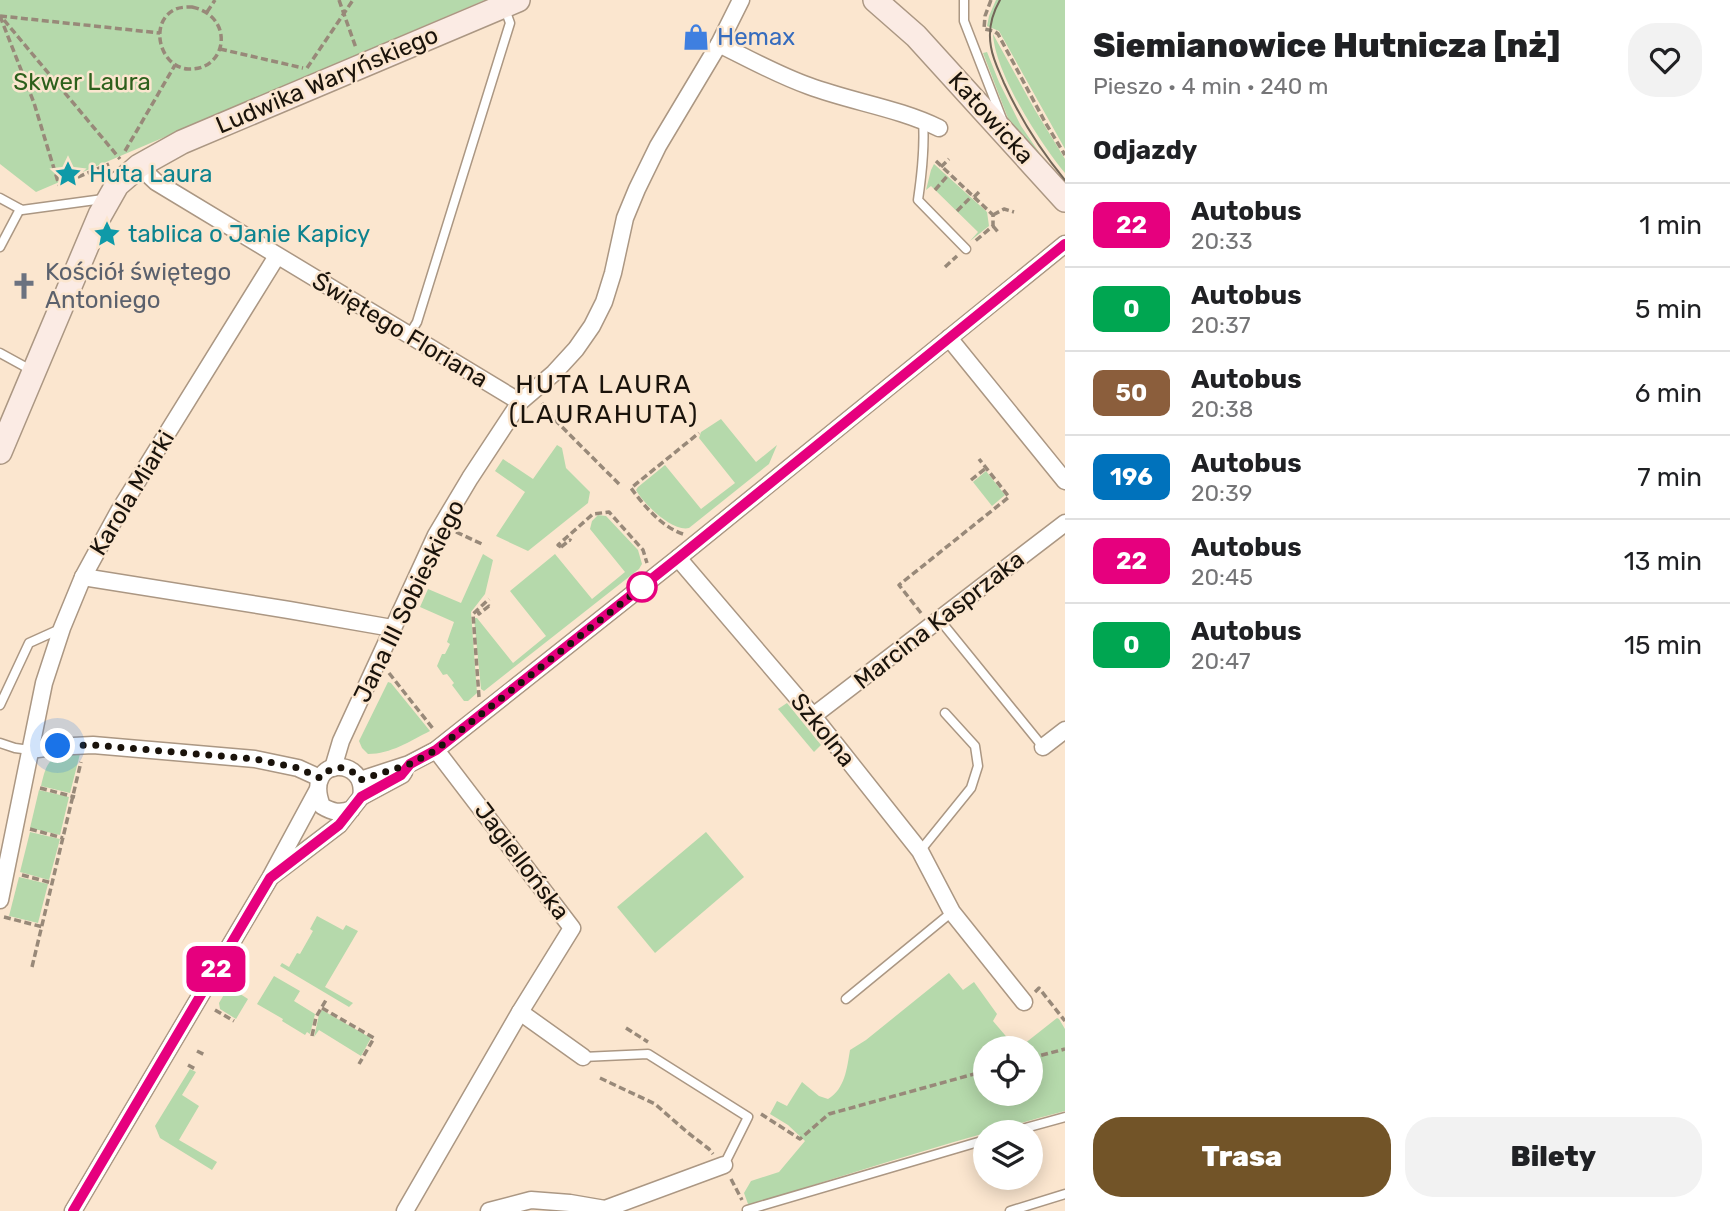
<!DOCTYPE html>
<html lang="pl">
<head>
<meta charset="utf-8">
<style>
	body { margin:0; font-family:Rubik,sans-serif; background:#f2f2f2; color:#202124; height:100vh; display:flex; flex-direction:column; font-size:26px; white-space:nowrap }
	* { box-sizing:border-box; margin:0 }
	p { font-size:23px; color:#757577 }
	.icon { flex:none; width:38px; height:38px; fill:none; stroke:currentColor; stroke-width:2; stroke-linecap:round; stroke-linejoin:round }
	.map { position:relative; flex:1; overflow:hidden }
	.drawer { display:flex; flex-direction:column; background:#fff; width:665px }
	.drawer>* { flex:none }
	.badge { padding:0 14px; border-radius:10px; font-size:24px; line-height:46px }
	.buttons { position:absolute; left:973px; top:1036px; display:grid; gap:14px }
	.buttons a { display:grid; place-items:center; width:70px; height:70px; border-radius:50%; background:#fff; box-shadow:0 4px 18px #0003; font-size:35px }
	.you { position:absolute; width:35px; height:35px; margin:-18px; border:5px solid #fff; border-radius:50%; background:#1a73e8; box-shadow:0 0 0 10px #1a73e833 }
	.map>.badge { position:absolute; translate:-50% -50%; box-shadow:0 0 0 4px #fff }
	h2 { padding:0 28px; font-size:26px; line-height:63px }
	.round { display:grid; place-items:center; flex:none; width:74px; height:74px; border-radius:28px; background:#f2f2f2 }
	.head { display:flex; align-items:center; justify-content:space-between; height:119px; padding:0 28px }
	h1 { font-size:33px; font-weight:800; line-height:52px }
	.action { display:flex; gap:14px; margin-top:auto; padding:14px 28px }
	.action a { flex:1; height:80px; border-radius:28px; background:#725428; color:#fff; font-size:28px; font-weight:800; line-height:80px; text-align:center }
	.action a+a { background:#f2f2f2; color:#202124 }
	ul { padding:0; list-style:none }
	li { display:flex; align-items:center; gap:21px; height:84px; padding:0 28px; border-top:2px solid #e0e0e0 }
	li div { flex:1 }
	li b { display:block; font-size:26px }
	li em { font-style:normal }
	li .badge { min-width:77px; font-weight:700; text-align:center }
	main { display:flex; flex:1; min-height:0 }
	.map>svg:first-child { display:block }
</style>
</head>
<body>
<main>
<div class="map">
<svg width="1065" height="1211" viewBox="0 0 1065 1211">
	<rect width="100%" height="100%" fill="#fbe6cf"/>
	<!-- green -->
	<g fill="#b5d9ab">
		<polygon points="0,0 485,0 36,192 0,164"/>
		<polygon points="996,0 1065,0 1065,149 999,31 987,26 989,16"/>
		<path d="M 993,34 L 1035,110 L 1065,159 L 1065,173 C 1040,143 995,73 993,34 Z"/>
		<polygon points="987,52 999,82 1021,126 1056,177 1009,121 983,53"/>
		<polygon points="934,164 987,212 989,226 970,241 978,232 931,186 926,190 931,170"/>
		<path d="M 721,419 L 756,462 L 777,445 L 769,464 L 689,528 C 672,532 644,504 636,490 L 638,487 L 665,465 L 701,509 L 735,483 L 699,438 L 701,432 Z"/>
		<polygon points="557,445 562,448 566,468 590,492 588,503 528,551 496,536 525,492 495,471 503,459 533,479"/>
		<polygon points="986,471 1005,495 992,506 973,482"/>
		<polygon points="598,515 606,516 638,550 642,564 639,569 484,691 481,689 474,618 477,618 513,663 546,636 510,591 555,554 592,599 625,572 590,529 592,521"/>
		<polygon points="483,554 493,560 485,594 471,612 477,693 468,701 464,701 452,685 454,683 447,674 443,675 437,666 442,654 445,654 450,644 447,642 454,622 420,607 428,589 461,603"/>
		<path d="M 388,682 L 391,683 L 430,731 C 410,741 391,754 368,754 L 362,748 L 359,741 Z"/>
		<polygon points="787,703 821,745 814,752 778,709"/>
		<path d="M 80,754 L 70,793 L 41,786 C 48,755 51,758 80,754 Z"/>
		<polygon points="39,790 69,797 60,835 30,828"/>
		<polygon points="30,832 60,839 49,880 20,872"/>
		<polygon points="706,832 744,877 655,953 617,907"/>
		<polygon points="19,877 48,884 38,923 9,916"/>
		<polygon points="317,916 343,930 346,925 358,931 325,987 353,1003 349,1007 280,966 282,963 289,967 297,953 300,954 313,931 310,929"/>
		<polygon points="245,959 249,961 231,988 248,999 236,1019 220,1009 219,1003"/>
		<path d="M 949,973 L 963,990 L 974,982 L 997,1014 L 993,1021 L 1016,1048 L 985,1048 L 985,1094 L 1031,1094 L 1031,1048 L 1019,1048 L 1057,1018 L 1059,1019 L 1065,1029 L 1065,1111 C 960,1139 857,1171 753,1204 L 748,1204 L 744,1193 L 751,1181 L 779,1172 L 805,1141 L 788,1125 L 770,1114 L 777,1101 L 787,1106 L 802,1082 L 819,1096 L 828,1099 C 845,1089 847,1068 850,1050 L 866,1040 Z"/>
		<polygon points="274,976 300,991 294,1001 315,1014 310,1034 307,1032 305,1035 282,1021 283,1019 257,1004"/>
		<polygon points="322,1010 371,1038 361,1056 319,1030 314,1037 319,1015"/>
		<polygon points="190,1069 196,1072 182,1095 199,1106 179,1140 217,1162 212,1170 160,1138 155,1126"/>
	</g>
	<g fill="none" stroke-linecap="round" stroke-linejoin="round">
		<defs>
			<g id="lane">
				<polyline points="964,0 964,21 1002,119"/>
				<path d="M 923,120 C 925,148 922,173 918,200 L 966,249"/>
				<polyline points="0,198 22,210 103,199"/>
				<polyline points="0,247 20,209"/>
				<polyline points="409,335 417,322 510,23 505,9"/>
				<polyline points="0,353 31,370"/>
				<polyline points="939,619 1043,747"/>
				<polyline points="0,705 29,643 60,629"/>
				<polyline points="0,743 15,748 30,750"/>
				<polyline points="920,851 971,788 978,766 975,746 945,713"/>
				<polyline points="846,999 952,912"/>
				<polyline points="583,1057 648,1054 748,1117 724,1165"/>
				<polyline points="1011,1132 1065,1117"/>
				<polyline points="747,1210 985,1140"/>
				<polyline points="1010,1211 1065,1194"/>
			</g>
			<g id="street">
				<path d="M 719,44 C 749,59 778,75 809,86 C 852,102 898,108 939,128"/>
				<polyline points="139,166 156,182 520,402"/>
				<polyline points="949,338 1065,481"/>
				<polyline points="678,558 813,716 920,851 952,912 1024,1002"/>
				<polyline points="83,577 289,610 392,628"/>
				<polyline points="813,716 1065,523"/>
				<polyline points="1043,747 1065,730"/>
				<polyline points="30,750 53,747 93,745 255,759 298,768 320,778"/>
				<polyline points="333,768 341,741 436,535 470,478 520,402 554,373 576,349 592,326 604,302 613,273 625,218 637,189 658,146 719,44 741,0"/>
				<polyline points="360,780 409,764 436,750 678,558 1065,244"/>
				<polyline points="361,797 402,775 404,772"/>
				<path d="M 272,876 L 339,825 L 361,797 C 369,756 302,755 322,806 C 332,812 340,814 352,809"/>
				<polyline points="0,900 44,683 62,628 83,577 119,511 277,256"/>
				<polyline points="520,1012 583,1057"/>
				<polyline points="73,1211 270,878 317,791"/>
				<polyline points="405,1211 520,1012 572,928 436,750"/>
				<polyline points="489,1211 531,1200 570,1203 605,1209 724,1165"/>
			</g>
			<g id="secondary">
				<polyline points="875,0 916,36 1065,200"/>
				<polyline points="0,452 100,215 117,185 139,166 182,142 518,0"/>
			</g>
		</defs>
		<!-- lane casing -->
		<use href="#lane" stroke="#ab9783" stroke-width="11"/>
		<!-- street casing -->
		<use href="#street" stroke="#ab9783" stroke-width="19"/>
		<!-- secondary casing -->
		<use href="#secondary" stroke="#ab9783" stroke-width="26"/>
		<!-- path -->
		<g stroke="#988979" stroke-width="3.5" stroke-dasharray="7 3.5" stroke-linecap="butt">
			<polyline points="339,0 356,48"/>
			<polyline points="991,0 985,16 984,29 994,31 998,34 1045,122 1065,155"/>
			<path d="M 192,7 C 235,16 228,71 188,69 C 159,67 148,21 176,9 C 181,7 187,7 192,7 Z"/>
			<polyline points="207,12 215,0"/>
			<polyline points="0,16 34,103 59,185 109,164"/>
			<polyline points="0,16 160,33"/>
			<polyline points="4,20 120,159"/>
			<polyline points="220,49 303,68"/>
			<polyline points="307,68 353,0"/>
			<polyline points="125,151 175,65"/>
			<polyline points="936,161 993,215 993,226 974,242"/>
			<polyline points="941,167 949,159"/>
			<polyline points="935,190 949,174"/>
			<polyline points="974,197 981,190"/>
			<polyline points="957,211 972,196"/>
			<polyline points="993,215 1004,209 1014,212"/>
			<polyline points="993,226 998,232"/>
			<polyline points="945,267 957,256"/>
			<polyline points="542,403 552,417 621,486"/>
			<polyline points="971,480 986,468"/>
			<polyline points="456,532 482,544"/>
			<path d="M 683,534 C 662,527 644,506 631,488 L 699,433"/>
			<polyline points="561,547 558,545 593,514 609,512 643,550 647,563"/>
			<polyline points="561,547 570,540 571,541"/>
			<polyline points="477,610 479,614 489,606 490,607"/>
			<polyline points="921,613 899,585 1009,497 979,459"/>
			<polyline points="389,673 434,730"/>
			<polyline points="479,697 473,614 489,599"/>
			<polyline points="40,788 75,797"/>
			<polyline points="30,829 63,838"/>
			<polyline points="22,875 52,883"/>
			<polyline points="4,917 43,927"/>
			<polyline points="32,967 81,762"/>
			<polyline points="1035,992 1039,988 1065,1021"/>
			<polyline points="322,1008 374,1038 359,1064"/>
			<polyline points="215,1010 234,1021"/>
			<polyline points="626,1028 648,1042"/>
			<polyline points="312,1036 316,1017 326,1000"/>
			<polyline points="197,1051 205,1055"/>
			<polyline points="1031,1058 1065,1049"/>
			<polyline points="188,1065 197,1070"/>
			<polyline points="600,1078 655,1104 687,1132 709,1149 713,1154"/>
			<polyline points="761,1114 800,1139 829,1114 985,1071"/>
			<polyline points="731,1179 742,1200"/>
		</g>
		<!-- lane -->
		<use href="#lane" stroke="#fff" stroke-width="8"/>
		<!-- street -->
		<use href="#street" stroke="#fff" stroke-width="16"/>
		<!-- secondary -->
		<use href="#secondary" stroke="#fbebe4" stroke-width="23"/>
		<!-- tram -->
		<path stroke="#726658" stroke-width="2" d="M 1000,0 C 992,14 988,31 991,47 C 993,60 999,71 1004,83 C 1020,118 1040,150 1065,180"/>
	</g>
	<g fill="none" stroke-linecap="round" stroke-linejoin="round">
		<defs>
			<polyline id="line" points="73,1211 270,878 339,825 361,797 401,775 410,764 436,750 678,558 1065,244"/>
		</defs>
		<!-- line casing -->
		<use href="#line" stroke="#fff" stroke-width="16"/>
		<!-- line -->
		<use href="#line" stroke="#e6007e" stroke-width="10"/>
		<!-- walk -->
		<path stroke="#1a130b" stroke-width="7" stroke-dasharray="0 12.6" d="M 58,746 L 93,745 L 255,759 L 298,768 L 320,778 C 332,764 349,764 360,780 L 410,764 L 436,750 L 642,587"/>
	</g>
	<!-- icons -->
	<defs>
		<symbol id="shop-bare" viewBox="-9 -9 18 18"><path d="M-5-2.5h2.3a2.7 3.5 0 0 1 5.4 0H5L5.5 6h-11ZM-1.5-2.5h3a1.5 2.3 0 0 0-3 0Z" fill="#3f7fe0" stroke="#fbe6cf" stroke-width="2.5" paint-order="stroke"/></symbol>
		<symbol id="sight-bare" viewBox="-9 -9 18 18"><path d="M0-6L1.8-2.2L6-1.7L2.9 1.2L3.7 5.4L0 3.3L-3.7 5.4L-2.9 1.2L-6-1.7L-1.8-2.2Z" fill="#0f9aa8" stroke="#fbe6cf" stroke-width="2.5" paint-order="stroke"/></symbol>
		<symbol id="church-bare" viewBox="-9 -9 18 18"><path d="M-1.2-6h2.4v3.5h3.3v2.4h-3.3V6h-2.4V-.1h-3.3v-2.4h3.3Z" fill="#6b7280" stroke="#fbe6cf" stroke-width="2.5" paint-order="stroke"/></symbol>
	</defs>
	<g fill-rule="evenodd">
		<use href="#shop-bare" x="677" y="18" width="38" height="38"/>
		<use href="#sight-bare" x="49" y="155" width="38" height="38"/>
		<use href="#sight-bare" x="88" y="215" width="38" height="38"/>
		<use href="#church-bare" x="5" y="267" width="38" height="38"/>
	</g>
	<!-- markers -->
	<circle fill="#fff" stroke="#e6007e" stroke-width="3.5" cx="642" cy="587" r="14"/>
	<g text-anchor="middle" stroke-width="5" stroke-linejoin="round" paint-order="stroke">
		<!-- shop labels -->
		<g font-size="24" fill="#366cbe" stroke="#fbe6cf" text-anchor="start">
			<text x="717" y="45">Hemax</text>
		</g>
		<!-- street labels -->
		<g font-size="24" fill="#1a130b" stroke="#fbe6cf">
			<text transform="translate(327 80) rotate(-23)" y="8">Ludwika Waryńskiego</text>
			<text transform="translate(991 118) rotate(48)" y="8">Katowicka</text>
			<text transform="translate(400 330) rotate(31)" y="8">Świętego Floriana</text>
			<text transform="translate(132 493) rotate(-59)" y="8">Karola Miarki</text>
			<text transform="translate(409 601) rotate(-64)" y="8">Jana III Sobieskiego</text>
			<text transform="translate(939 620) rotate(-38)" y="8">Marcina Kasprzaka</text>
			<text transform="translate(823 730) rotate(51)" y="8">Szkolna</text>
			<text transform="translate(522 861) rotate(53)" y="8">Jagiellońska</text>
		</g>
		<!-- park labels -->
		<g font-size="24" fill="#2d601c" stroke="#fbe6cf">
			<text x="82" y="90">Skwer Laura</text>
		</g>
		<!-- culture labels -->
		<g font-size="24" fill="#0d838f" stroke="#fbe6cf" text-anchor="start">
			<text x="89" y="182">Huta Laura</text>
			<text x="128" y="242">tablica o Janie Kapicy</text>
		</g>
		<!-- worship labels -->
		<g font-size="24" fill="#5b616d" stroke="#fbe6cf" text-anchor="start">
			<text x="45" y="280">Kościół świętego<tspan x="45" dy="28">Antoniego</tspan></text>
		</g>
		<!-- neighbourhood labels -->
		<g font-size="26" letter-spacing="2" fill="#1a130b" stroke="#fbe6cf">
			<text x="604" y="393">HUTA LAURA<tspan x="604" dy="30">(LAURAHUTA)</tspan></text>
		</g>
	</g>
</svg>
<div class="buttons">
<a><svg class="icon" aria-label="locate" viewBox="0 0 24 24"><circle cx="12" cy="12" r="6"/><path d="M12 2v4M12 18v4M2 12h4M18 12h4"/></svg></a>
<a><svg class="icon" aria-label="layers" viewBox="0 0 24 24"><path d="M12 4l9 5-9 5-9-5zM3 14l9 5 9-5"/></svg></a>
</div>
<div class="you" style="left:58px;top:746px"></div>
<b class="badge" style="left:216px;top:969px;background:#e6007e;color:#fff">22</b>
</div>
<section class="drawer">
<div class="head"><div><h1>Siemianowice Hutnicza [nż]</h1><p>Pieszo · 4 min · 240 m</p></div><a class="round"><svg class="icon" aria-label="heart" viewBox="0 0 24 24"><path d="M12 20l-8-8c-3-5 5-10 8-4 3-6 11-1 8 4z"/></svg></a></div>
<h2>Odjazdy</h2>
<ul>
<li><span class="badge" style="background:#e6007e;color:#fff">22</span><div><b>Autobus</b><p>20:33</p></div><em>1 min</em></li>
<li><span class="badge" style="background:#00a651;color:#fff">0</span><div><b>Autobus</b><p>20:37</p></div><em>5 min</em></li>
<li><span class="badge" style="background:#8b5e3c;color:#fff">50</span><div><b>Autobus</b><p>20:38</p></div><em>6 min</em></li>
<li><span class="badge" style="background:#0072bc;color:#fff">196</span><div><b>Autobus</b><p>20:39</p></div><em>7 min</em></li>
<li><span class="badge" style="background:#e6007e;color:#fff">22</span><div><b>Autobus</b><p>20:45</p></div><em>13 min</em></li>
<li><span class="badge" style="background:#00a651;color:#fff">0</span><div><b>Autobus</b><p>20:47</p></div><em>15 min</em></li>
</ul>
<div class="action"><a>Trasa</a><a>Bilety</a></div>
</section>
</main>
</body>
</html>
